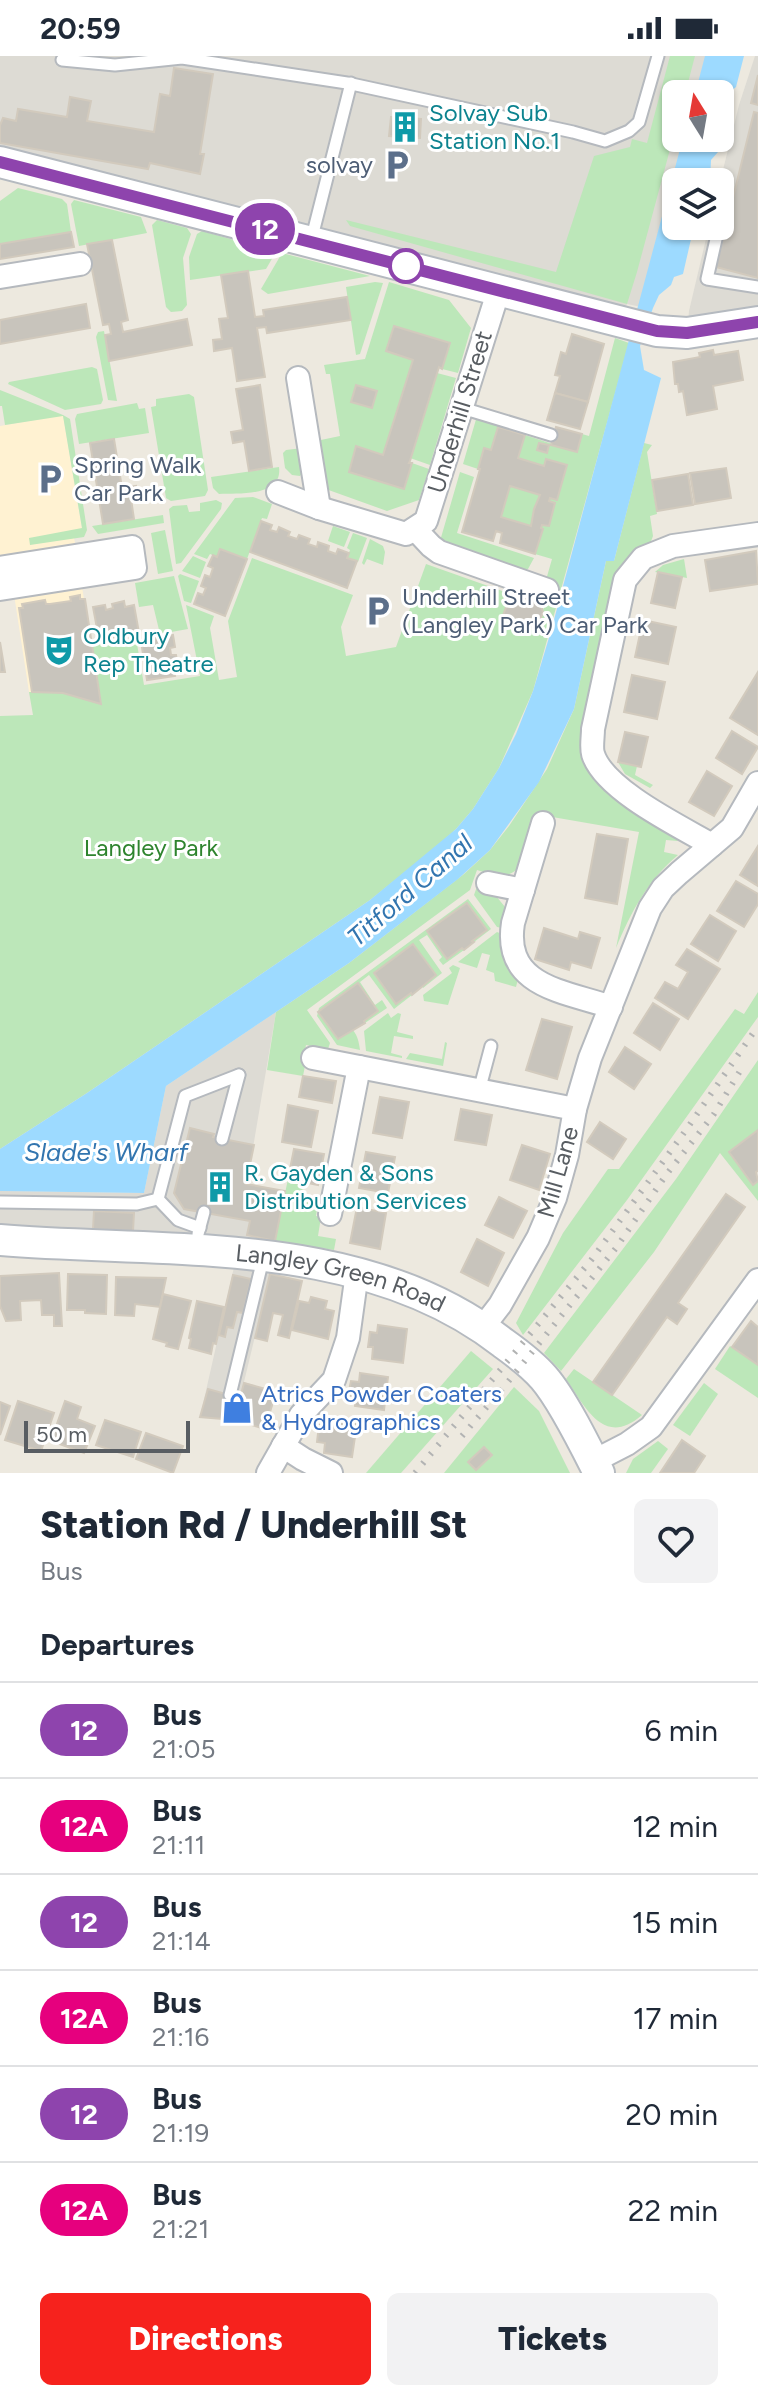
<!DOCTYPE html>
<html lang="en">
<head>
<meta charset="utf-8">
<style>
	body { margin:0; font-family:Figtree,sans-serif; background:#f2f2f3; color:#1f2937; height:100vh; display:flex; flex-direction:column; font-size:30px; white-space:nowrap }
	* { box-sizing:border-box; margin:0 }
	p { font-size:26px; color:#747a83 }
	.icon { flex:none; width:44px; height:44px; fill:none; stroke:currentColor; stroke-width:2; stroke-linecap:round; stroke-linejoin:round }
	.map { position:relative; height:1417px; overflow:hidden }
	.side { display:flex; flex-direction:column; background:#fff; flex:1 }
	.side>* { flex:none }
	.badge { padding:0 16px; border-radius:26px; font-size:28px; line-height:52px }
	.needle { width:52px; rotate:349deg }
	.tools { position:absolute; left:662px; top:24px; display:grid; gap:16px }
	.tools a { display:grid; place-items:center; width:72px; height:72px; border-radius:12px; background:#fff; box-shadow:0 2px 6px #0004; font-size:40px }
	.scale { position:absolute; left:24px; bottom:20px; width:166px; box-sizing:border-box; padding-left:8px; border:4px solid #585d62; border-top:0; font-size:22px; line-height:28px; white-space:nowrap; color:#585d62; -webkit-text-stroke:6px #fff; paint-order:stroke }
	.map>.badge { position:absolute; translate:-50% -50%; box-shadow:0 0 0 4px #fff }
	h2 { padding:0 40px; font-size:30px; line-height:72px }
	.round { display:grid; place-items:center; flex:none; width:84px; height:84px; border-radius:12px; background:#f2f2f3 }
	.headline { display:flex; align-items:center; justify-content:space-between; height:136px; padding:0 40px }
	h1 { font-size:38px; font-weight:800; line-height:60px }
	.action { display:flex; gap:16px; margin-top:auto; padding:16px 40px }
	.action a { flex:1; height:92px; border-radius:12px; background:#f6221d; color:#fff; font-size:32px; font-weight:800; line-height:92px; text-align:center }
	.action a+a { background:#f2f2f3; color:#1f2937 }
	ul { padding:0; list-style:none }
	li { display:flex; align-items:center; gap:24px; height:96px; padding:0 40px; border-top:2px solid #e0e1e3 }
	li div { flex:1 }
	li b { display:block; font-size:30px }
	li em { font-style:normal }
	li .badge { min-width:88px; font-weight:700; text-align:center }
	.status { display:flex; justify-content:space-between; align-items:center; height:56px; padding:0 40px; background:#fff; direction:ltr }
	.status svg { height:22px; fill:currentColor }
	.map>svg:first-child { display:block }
</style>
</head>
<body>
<div class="status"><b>20:59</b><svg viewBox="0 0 49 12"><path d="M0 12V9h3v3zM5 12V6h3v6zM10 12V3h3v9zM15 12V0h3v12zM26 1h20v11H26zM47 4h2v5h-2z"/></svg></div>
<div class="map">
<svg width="758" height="1417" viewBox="0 0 758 1417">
	<rect width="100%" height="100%" fill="#ede9df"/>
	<!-- commercial -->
	<polygon fill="#fff2d2" points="63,359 82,473 73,475 101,648 63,637 29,636 13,532 0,533 0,370"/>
	<!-- industrial -->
	<g fill="#dddbd4">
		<polygon points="0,0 725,0 713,38 676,38 676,82 702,82 676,126 646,252 627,248 620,265 0,106"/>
		<polygon points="755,0 758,0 758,266 687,277 689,255 709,170 720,170 720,126 739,49"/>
		<polygon points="276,956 247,1127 285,1135 270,1218 244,1326 276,1336 265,1373 235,1364 200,1361 237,1198 0,1184 0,1135 144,1137 166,1030"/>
	</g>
	<!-- green -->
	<g fill="#bce7b9" fill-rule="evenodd">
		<polygon points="670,0 695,0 685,38 676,38 676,71 637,216 627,248 350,170 346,164 556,216 594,100 630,91 632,83 647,87"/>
		<polygon points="18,132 62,143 67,148 71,176 0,188 0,145"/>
		<polygon points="74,144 141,161 147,177 79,190 71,148"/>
		<polygon points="157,164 187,172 191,178 183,202 187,249 182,255 171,256 166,251 152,169"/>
		<polygon points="202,175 273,195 273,201 266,213 190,224 189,201 197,178"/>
		<polygon points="282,197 370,220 268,238 261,233"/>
		<polygon points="375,226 383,227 360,298 356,299 346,231"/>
		<path d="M 389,226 L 449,244 L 471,272 L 458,317 L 442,313 L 450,288 L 413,304 L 383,399 L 357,390 L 349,416 L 404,433 L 412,407 L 429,413 L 419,444 L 387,455 L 323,432 L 316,385 L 340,380 L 330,318 L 326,318 L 324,309 L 365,303 ZM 356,329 L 377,335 L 372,352 L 351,346 Z"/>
		<polygon points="104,275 117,345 108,344 96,281 98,276"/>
		<polygon points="615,282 629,287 533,635 499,712 473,753 456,773 434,793 370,844 87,1037 0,1093 0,660 33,659 29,636 63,637 100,647 92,589 136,582 144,629 200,620 186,549 214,560 210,572 219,624 237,621 228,565 252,502 353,539 341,571 346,600 396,591 426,508 511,538 503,562 537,573 552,526 546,524 552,503 535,498 542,474 542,469 549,470 555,447 549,445 544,410 518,402 525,379 577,396 582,378 589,380"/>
		<polygon points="92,311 97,313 103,344 101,348 65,354 8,328 9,326"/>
		<polygon points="437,317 456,322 430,409 410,402"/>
		<polygon points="0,334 63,359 70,363 87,474 84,481 30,489 29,482 82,472 63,360 5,369 2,350 0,350"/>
		<polygon points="189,338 194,341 208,434 205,440 171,445 166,442 151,351 156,350 156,343"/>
		<polygon points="137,347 139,353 145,352 149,377 79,388 75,363 77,358"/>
		<polygon points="477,360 499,367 491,394 484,392 478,413 463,408"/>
		<path d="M 644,387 L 652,389 L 647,396 L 657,458 L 650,460 L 653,480 L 650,488 L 622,514 L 598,726 L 610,738 L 635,751 L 674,780 L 678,785 L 666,784 L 664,796 L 678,799 C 648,824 631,856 616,892 L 639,776 L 535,758 L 520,810 C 508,825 493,819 477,814 L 470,834 L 307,954 L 330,987 L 328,993 L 306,989 L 302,1008 L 305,1010 L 303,1020 L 267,1014 L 276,956 L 349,907 L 464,818 L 490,794 L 509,770 L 547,713 L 574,653 L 606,505 L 614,505 Z"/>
		<polygon points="303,392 303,416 300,420 292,419 285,412 283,397 286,394"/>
		<path d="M 279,411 C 283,441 239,437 219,438 L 213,432 L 211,421 Z"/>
		<polygon points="460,416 474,421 457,477 534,502 528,513 523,515 440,485"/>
		<polygon points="510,430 540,439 534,453 531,470 501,461"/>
		<polygon points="253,441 272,448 267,463 262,462 247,503 221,493 217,501 210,498 207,503 194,498 235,442"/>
		<polygon points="216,444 222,447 221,453 181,507 176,508 169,453 173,450 187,449 189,456 200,455 200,447"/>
		<polygon points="163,459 164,467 98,478 92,470"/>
		<polygon points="333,470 350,476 344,491 328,485"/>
		<polygon points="165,474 173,515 158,518 151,477"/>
		<polygon points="353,477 367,482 358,506 347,502 350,494 347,492"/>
		<polygon points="370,483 383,490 385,496 383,509 367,503 364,509 362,507"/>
		<polygon points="193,500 206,506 200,522 182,515"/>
		<polygon points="684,503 687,522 655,516 663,509"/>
		<polygon points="180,518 199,525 191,547 184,545 178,520"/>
		<polygon points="174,520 188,573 160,578 153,549 139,551 135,527"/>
		<polygon points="618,706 637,710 635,719 653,729 650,732 625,718"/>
		<polygon points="480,822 482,835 496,840 505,851 502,872 497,871 474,839"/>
		<path d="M 468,843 L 491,873 L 474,886 L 472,885 L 487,874 L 466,847 L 427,875 L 464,894 L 443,909 L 439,904 L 442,901 L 427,879 L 419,884 L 442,917 L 423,932 L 422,930 L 436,919 L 413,888 L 374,917 L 396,947 L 411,937 L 412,939 L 394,953 L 369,919 L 360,926 L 375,949 L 382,944 L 387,952 L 365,967 L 364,965 L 378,954 L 358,927 L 319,955 C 340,969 357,964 360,994 L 337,989 L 317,960 L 319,952 Z"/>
		<polygon points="497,876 502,878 502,894 518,923 516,931 495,925 494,917 486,914 490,899 482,897 477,912 458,906"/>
		<polygon points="453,909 460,912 448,949 424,945 423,939 452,917 449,912"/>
		<polygon points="758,936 758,961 627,1144 523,1279 516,1267 563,1177 608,1113 619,1113 735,953 744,958"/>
		<polygon points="388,957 391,962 398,957 401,958 397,976 413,980 413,983 394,980 391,997 402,1000 402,1002 366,995 364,975"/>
		<polygon points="445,986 447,987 443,1010 406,1003 410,997 442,1003"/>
		<polygon points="758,1004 758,1074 729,1096 753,1129 758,1125 758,1145 720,1097 654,1196 561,1315 544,1297 676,1123"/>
		<polygon points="288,1123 304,1126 300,1145 318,1148 316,1160 321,1161 318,1180 336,1183 334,1194 275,1185"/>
		<polygon points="730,1290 758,1309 758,1342 715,1313"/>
		<polygon points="471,1295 493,1313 401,1417 366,1417"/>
		<path d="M 574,1313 L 642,1359 C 604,1392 586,1352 566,1323 Z"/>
		<polygon points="704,1327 718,1338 690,1380 673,1369"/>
		<polygon points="514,1331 539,1355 570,1417 444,1417"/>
		<polygon points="658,1385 668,1393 651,1417 626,1417 633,1403"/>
	</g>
	<!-- water -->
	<polygon fill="#9ddaff" points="705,0 744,0 736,31 731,35 725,53 725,63 718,96 711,104 710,126 676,126 676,170 694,170 683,218 674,221 671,229 659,239 653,252 640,290 644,314 661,322 614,505 606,505 574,653 539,726 490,794 458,823 349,907 166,1030 144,1137 0,1135 0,1093 87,1037 370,844 456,773 473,753 499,712 516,678 533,635 551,575 683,82 720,82 720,38 695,38"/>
	<!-- building -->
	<g fill="#c8c4bc" stroke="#d2cabd" stroke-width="2" fill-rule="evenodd">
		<polygon points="174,12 213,18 200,98 204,98 200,118 150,107 148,113 0,87 0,69 3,62 16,65 18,53 67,61 70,41 91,45 87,65 154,76 160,38 170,40"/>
		<polygon points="758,19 758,49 751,47"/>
		<polygon points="754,56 758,57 758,222 716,211"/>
		<polygon points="391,61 421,63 420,82 389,80"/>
		<polygon points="71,176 74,191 0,203 0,188"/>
		<polygon points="112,184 128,264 121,266 123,276 187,263 192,289 109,305 105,279 111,278 109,268 103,269 87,188"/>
		<polygon points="248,215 255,261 264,260 263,254 347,241 351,264 267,277 266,271 257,272 265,321 237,325 232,292 214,295 213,284 222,283 219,263 228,262 221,219"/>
		<polygon points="86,248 90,272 0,288 0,264"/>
		<polygon points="394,270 450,287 442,313 439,311 410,405 409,407 412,407 404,433 349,416 356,390 383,399 412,307 413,304 386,295"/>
		<polygon points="572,278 604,288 588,346 555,337 560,320 555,319 561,296 566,298"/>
		<polygon points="713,294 714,299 738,295 743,324 713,330 717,353 687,359 683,335 679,336 678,328 675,328 673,306 700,301 699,297"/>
		<polygon points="260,329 272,411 249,415 244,385 233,387 231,376 243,374 236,333"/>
		<polygon points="356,329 377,335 372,352 351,346"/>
		<polygon points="555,337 588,346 580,373 547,364"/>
		<path d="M 498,371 L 525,379 L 518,402 L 544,410 L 546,403 L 567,409 L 557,444 L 550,442 L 549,445 L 555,447 L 549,470 L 542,469 L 541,472 L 543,473 L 535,498 L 500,487 L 502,477 L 496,475 L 493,485 L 462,476 L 480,413 L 478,413 L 484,392 L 491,394 ZM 510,430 L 540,439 L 534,453 L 531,470 L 501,461 Z"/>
		<polygon points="556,371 582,378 577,396 551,389"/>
		<polygon points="114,383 122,432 136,430 138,442 131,443 134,463 103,468 90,387"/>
		<polygon points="539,387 549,389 547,397 537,394"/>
		<polygon points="726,412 731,442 695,448 690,417"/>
		<polygon points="688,418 693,449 657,455 652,424"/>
		<polygon points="261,465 272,469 270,474 277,476 279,471 290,476 288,480 297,483 299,479 310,483 308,488 317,491 318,486 329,490 328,495 336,498 338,493 349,497 347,502 357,505 347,532 250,496"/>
		<polygon points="220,493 247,503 225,560 194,548 198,537 203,539 206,532 201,530 205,519 210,521 213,512 208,510 213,499 217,501"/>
		<polygon points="756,495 758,528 710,535 705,504"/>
		<polygon points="658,516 682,521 675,552 651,547"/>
		<polygon points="511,538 541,549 543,556 537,573 502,562"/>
		<polygon points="80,539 80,543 85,543 101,648 63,637 32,636 19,552 23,552 22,548 45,544 46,548 50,548 71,545 70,541"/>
		<polygon points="124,545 125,551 134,549 139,577 99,583 93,551 105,549 106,554 113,552 112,548"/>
		<polygon points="643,564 676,571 668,608 635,601"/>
		<polygon points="173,579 175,591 170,592 171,599 176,599 178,610 173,611 175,620 147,624 141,585"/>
		<polygon points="0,586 5,616 0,616"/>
		<polygon points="758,616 758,679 730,662"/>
		<polygon points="632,619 665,626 657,663 624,656"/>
		<polygon points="732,675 758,691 742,718 716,702"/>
		<polygon points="625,676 648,681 641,711 618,706"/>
		<polygon points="707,715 732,730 714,760 689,746"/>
		<polygon points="597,778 628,783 617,848 585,842"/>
		<polygon points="758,790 758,830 740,819"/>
		<polygon points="736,825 758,838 758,848 744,871 717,855"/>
		<polygon points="467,847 487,874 472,885 474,886 464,894 462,892 447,903 427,875"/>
		<polygon points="710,859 736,875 718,905 691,888"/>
		<polygon points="544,872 578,883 580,876 600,882 591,912 571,906 569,914 535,903"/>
		<polygon points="413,888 436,919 412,939 411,937 396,948 374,917"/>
		<polygon points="687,893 720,913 688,963 655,942 665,926 678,933 688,916 676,909"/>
		<polygon points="358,927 378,955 364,965 365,967 338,983 318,956"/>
		<polygon points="653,947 679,963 660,994 634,977"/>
		<polygon points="542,963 572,971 557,1023 526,1014"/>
		<polygon points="625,991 651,1008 634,1033 609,1016"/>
		<polygon points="303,1020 336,1025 332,1047 299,1041"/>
		<polygon points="380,1041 409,1046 402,1082 373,1077"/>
		<polygon points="288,1049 318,1055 311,1091 282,1086"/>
		<polygon points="461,1053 492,1059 486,1089 455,1084"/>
		<polygon points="600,1066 626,1083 613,1103 587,1086"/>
		<polygon points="190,1072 214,1078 213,1081 254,1089 246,1128 285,1135 275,1185 247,1179 250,1165 184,1153 174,1137"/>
		<polygon points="758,1074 758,1115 756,1116 758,1125 753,1129 729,1096"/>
		<polygon points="522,1089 550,1098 539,1134 510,1124"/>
		<polygon points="294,1093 324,1098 318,1129 288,1123"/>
		<polygon points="366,1096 395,1101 388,1137 359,1132"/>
		<polygon points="726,1138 745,1151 678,1247 687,1253 677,1268 667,1261 612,1339 593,1326"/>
		<polygon points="499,1141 527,1155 513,1182 485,1169"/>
		<polygon points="357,1151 386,1157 380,1193 350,1187"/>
		<polygon points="94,1155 134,1157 133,1175 93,1173"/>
		<polygon points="477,1183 504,1197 488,1230 461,1216"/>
		<polygon points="59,1217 62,1270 54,1270 54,1259 42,1259 41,1244 20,1245 21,1264 6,1265 0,1250 0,1220"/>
		<polygon points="68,1218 107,1219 106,1258 85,1257 85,1254 67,1254"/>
		<polygon points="270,1218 302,1225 289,1282 278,1279 283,1259 273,1257 267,1285 255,1282"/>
		<polygon points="233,1219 251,1223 243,1257 237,1256 233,1272 227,1271 225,1281 219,1279"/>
		<polygon points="116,1221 166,1222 160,1251 135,1248 134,1260 115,1259"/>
		<polygon points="163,1238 191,1245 178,1293 166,1290 167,1287 153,1283"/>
		<polygon points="311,1241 327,1245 325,1253 334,1255 328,1283 292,1274 299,1245 309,1247"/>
		<polygon points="197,1245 224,1251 216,1288 213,1287 211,1298 189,1292 191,1283 189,1282"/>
		<polygon points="751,1265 758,1271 758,1309 732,1291"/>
		<polygon points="378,1269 407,1273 403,1307 372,1303 373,1291 368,1291 370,1276 377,1277"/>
		<polygon points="360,1317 388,1321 384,1354 355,1350 356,1341 348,1339 351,1325 359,1326"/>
		<polygon points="244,1327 276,1336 265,1373 235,1364 200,1361 208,1333 240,1342"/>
		<polygon points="18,1345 54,1357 41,1395 5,1384"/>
		<polygon points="65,1345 81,1351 77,1363 95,1370 84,1397 51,1385"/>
		<polygon points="0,1346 10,1350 0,1379"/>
		<polygon points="326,1362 357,1367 352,1401 324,1397 325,1387 317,1386 319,1369 325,1369"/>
		<polygon points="105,1364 141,1376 133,1401 96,1389"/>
		<polygon points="146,1377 183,1390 173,1417 136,1403"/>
		<polygon points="682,1384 705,1400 694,1417 660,1417"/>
		<polygon points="484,1391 492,1399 476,1414 468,1406"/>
	</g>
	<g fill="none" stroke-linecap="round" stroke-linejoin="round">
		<defs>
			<g id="lane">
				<polyline points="62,4 115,9 182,2 347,27 573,76 605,85 629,75 639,66 658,0"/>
				<polyline points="719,170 707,223 758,231"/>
				<polyline points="311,185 351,27"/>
				<polyline points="462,352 551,379"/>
				<polyline points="479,1035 491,990"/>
				<polyline points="222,1083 239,1019"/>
				<polyline points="0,1146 137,1148 158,1143"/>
				<polyline points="200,1172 178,1164 158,1143 185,1040 239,1019"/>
				<polyline points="198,1178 204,1156"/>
				<polyline points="230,1339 263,1203"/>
			</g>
			<g id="street">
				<polyline points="0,221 80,208"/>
				<polyline points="298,322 319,452"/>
				<polyline points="278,436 319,452 406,478 426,465 499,233"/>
				<polyline points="416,474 431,490 439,496 547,534"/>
				<polyline points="0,512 132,491 135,512 0,533"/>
				<path d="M 543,767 L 513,867 C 503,931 564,935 611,951"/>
				<path d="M 712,789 C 681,771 604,734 593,698 C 591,691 593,681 593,673 L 625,524 L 643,502 L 673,490 L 758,478"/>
				<polyline points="488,827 523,834"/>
				<polyline points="313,1002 575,1053"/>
				<polyline points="330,1158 359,1011"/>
				<polyline points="483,1271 500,1249 538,1182 555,1142 567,1099 575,1053 590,1002 650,852 663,832 679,817 732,772 758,727"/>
				<polyline points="283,1390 303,1403 331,1417"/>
				<polyline points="594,1405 627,1388 651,1371 758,1224"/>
				<polyline points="268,1417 301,1359 334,1324 348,1282 357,1217"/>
			</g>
			<g id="secondary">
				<polyline points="0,106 657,275 687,277 758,266"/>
				<path id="s1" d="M 0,1184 C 167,1198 363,1177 503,1287 C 517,1297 533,1309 544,1322 C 563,1344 586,1391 599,1417"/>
			</g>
		</defs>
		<!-- lane casing -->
		<use href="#lane" stroke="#b5b9be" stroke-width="15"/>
		<!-- street casing -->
		<use href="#street" stroke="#b5b9be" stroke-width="26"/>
		<!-- secondary casing -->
		<use href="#secondary" stroke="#b5bac0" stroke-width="34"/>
		<!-- lane -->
		<use href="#lane" stroke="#fff" stroke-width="11"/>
		<!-- street -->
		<use href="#street" stroke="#fff" stroke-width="22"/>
		<!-- secondary -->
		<use href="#secondary" stroke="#fff" stroke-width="30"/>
		<!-- rail -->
		<g stroke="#b2b3b3" stroke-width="6" stroke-dasharray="2 10" stroke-linecap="butt">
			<polyline points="462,1380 503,1332 616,1192 666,1119 714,1058 740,1015"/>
			<polyline points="415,1417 592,1203 686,1074 758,970"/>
		</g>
	</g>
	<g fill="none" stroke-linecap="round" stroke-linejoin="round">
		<defs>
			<polyline id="line" points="0,106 657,275 687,277 758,266"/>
		</defs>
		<!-- line casing -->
		<use href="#line" stroke="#fff" stroke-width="18"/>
		<!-- line -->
		<use href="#line" stroke="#8e44ad" stroke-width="12"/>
	</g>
	<!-- icons -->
	<defs>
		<symbol id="building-bare" viewBox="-9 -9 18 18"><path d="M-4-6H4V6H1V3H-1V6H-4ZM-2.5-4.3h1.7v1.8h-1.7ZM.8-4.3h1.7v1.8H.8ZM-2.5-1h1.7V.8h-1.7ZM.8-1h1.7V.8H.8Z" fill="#0f9aa8" stroke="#fff" stroke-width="2.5" paint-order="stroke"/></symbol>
		<symbol id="parking-bare" viewBox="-9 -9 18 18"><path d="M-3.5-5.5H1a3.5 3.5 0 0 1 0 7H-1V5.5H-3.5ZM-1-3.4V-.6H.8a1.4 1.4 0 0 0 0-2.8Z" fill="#5c6f8a" stroke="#fff" stroke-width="2.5" paint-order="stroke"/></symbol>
		<symbol id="theatre-bare" viewBox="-9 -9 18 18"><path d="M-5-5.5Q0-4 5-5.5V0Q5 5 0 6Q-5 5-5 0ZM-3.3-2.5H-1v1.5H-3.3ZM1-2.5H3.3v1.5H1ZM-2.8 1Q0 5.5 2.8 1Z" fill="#0f9aa8" stroke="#fff" stroke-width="2.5" paint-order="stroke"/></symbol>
		<symbol id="shop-bare" viewBox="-9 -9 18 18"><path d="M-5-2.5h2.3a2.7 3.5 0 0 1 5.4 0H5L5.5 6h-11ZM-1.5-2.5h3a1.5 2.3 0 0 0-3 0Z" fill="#3f7fe0" stroke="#fff" stroke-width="2.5" paint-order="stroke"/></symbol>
	</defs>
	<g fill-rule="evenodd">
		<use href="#building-bare" x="383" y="49" width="44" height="44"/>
		<use href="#parking-bare" x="375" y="87" width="44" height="44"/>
		<use href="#parking-bare" x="28" y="401" width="44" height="44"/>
		<use href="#parking-bare" x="356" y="533" width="44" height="44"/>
		<use href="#theatre-bare" x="37" y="572" width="44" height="44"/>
		<use href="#building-bare" x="198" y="1109" width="44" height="44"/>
		<use href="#shop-bare" x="215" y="1330" width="44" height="44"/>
	</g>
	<!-- markers -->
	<circle fill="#fff" stroke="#8e44ad" stroke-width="4" cx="406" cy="210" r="16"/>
	<g text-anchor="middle" stroke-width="6" stroke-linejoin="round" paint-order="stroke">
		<!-- culture labels -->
		<g font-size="24" fill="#0d838f" stroke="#fff" text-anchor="start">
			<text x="429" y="65">Solvay Sub<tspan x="429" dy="28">Station No.1</tspan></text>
			<text x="83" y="588">Oldbury<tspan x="83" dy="28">Rep Theatre</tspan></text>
			<text x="244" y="1125">R. Gayden &amp; Sons<tspan x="244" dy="28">Distribution Services</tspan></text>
		</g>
		<!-- service labels -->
		<g font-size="24" fill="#4e5e75" stroke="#fff" text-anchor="start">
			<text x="373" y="117" text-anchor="end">solvay</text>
			<text x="74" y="417">Spring Walk<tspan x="74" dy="28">Car Park</tspan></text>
			<text x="402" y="549">Underhill Street<tspan x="402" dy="28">(Langley Park) Car Park</tspan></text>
		</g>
		<!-- street labels -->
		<g font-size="24" fill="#585d62" stroke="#fff">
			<text transform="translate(460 356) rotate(-73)" y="8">Underhill Street</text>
			<text transform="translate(558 1116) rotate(-74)" y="8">Mill Lane</text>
			<text dy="8" stroke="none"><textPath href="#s1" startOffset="344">Langley Green Road</textPath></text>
		</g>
		<!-- park labels -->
		<g font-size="24" fill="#2e842e" stroke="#fff">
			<text x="151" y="800">Langley Park</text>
		</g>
		<!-- shop labels -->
		<g font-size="24" fill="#366cbe" stroke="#fff" text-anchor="start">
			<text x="261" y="1346">Atrics Powder Coaters<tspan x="261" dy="28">&amp; Hydrographics</tspan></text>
		</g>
		<!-- water labels -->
		<g font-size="26" font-style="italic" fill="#3275af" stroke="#fff">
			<text transform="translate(410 834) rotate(-41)" y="9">Titford Canal</text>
			<text x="106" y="1105">Slade's Wharf</text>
		</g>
	</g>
</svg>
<div class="tools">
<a><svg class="needle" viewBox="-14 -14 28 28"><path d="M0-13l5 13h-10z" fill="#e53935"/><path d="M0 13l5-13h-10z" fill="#747a83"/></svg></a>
<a><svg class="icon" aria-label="layers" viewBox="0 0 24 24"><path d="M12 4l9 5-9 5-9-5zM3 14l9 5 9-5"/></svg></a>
</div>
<div class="scale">50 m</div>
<b class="badge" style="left:265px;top:173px;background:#8e44ad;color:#fff">12</b>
</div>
<section class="side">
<div class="headline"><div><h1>Station Rd / Underhill St</h1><p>Bus</p></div><a class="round"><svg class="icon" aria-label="heart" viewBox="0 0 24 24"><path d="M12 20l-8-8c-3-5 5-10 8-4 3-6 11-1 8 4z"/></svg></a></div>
<h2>Departures</h2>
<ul>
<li><span class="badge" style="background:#8e44ad;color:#fff">12</span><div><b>Bus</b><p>21:05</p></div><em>6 min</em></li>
<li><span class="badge" style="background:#e6007e;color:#fff">12A</span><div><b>Bus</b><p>21:11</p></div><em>12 min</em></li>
<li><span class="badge" style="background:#8e44ad;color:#fff">12</span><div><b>Bus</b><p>21:14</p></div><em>15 min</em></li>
<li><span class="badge" style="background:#e6007e;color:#fff">12A</span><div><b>Bus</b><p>21:16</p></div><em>17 min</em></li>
<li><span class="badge" style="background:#8e44ad;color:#fff">12</span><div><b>Bus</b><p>21:19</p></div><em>20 min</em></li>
<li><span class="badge" style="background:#e6007e;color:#fff">12A</span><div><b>Bus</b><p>21:21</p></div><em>22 min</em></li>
</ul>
<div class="action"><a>Directions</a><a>Tickets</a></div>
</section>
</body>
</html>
